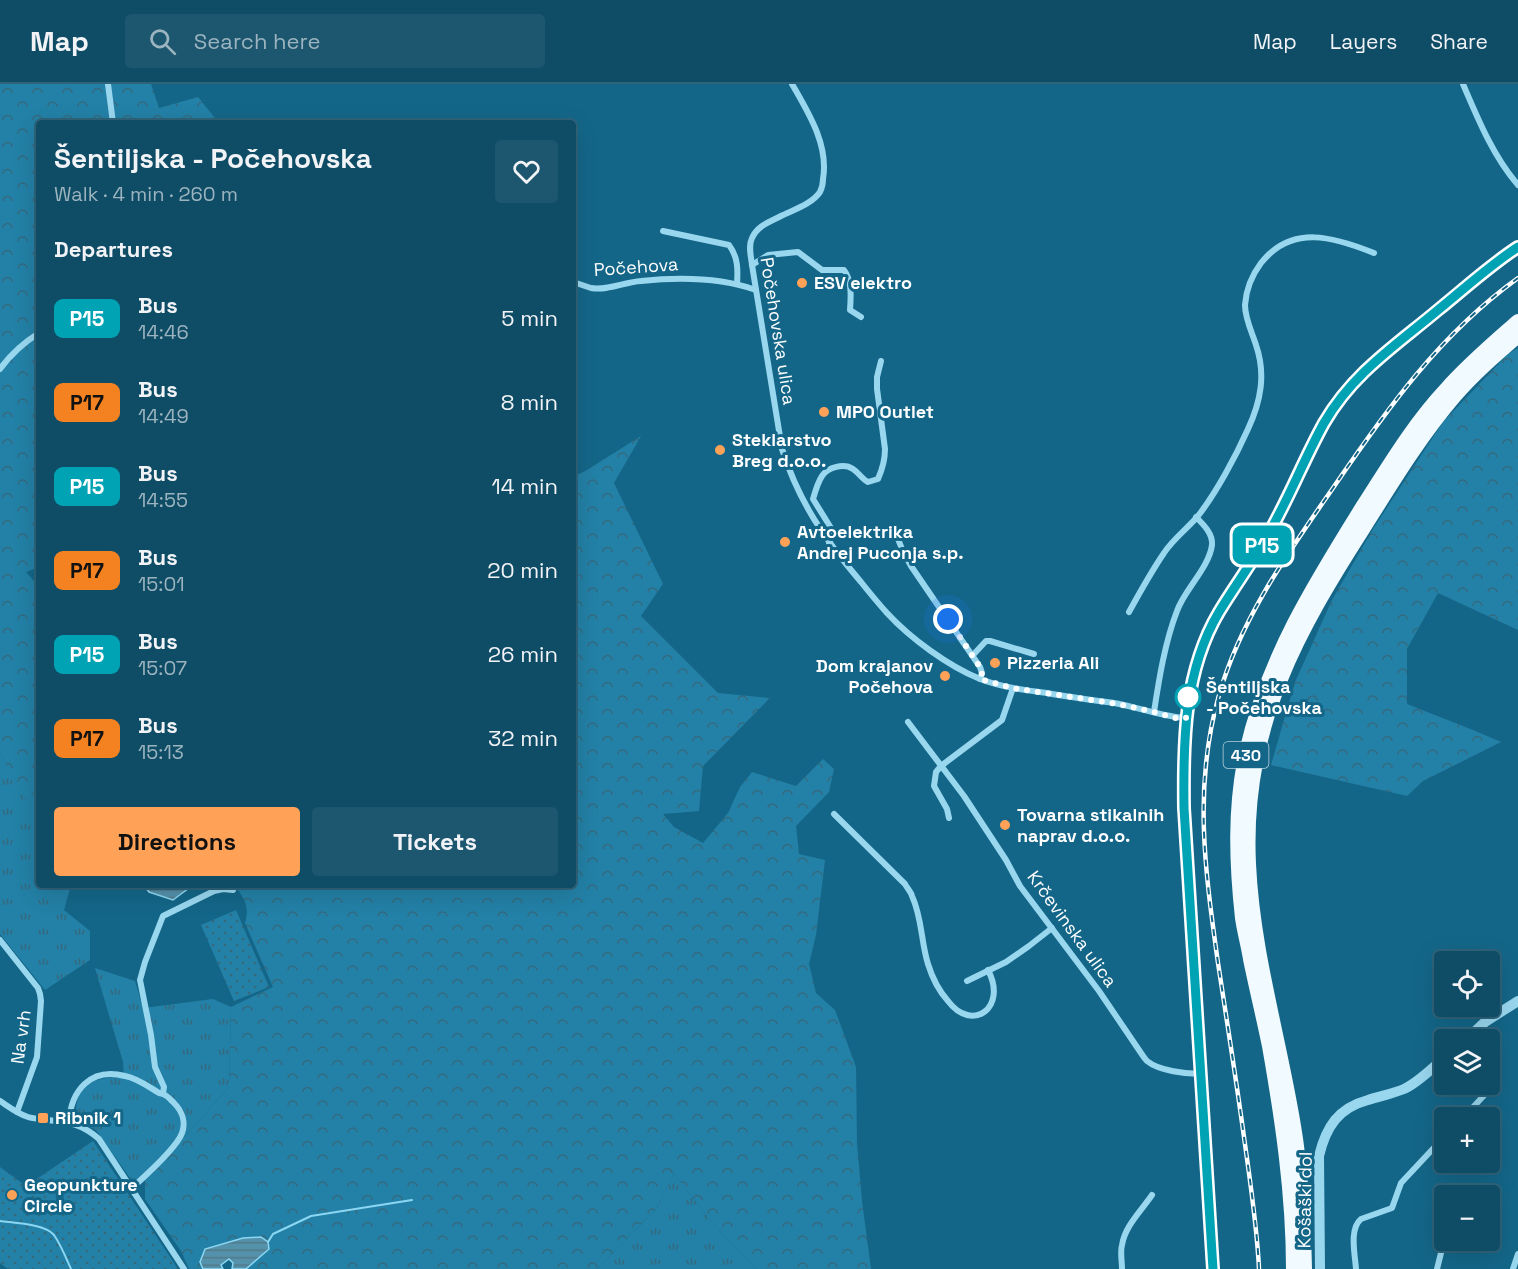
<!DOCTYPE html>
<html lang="en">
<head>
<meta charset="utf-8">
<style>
	body { margin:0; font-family:"Space Grotesk",sans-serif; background:#1d566f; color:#f1f3f6; height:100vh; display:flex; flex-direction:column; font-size:22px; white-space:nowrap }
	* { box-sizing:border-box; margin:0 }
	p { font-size:20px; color:#9bb4bf }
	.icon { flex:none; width:33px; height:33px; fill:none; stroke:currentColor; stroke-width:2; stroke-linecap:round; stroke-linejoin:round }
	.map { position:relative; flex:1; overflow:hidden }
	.details { position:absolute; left:36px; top:36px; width:540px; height:768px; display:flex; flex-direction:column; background:#0f4c66; border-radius:6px; box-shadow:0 6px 24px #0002,0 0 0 2px #2f637a }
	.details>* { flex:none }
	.badge { padding:0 12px; border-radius:9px; font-size:21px; line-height:39px }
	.buttons { position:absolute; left:1434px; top:867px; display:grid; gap:12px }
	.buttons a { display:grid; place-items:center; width:66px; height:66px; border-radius:6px; background:#0f4c66; box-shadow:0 6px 24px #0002,0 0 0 2px #2f637a; font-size:30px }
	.you { position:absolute; width:30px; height:30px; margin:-15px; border:4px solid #fff; border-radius:50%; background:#1a73e8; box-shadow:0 0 0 9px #1a73e833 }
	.map>.badge { position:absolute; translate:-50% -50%; box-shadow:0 0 0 3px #fff }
	h2 { padding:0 18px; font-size:22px; line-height:54px }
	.round { display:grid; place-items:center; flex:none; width:63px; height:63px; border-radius:6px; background:#1d566f }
	.summary { display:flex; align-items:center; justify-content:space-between; height:102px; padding:0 18px }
	h1 { font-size:28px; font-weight:800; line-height:45px }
	.cta { display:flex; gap:12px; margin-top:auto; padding:12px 18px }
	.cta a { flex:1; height:69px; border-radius:6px; background:#ffa258; color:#111; font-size:24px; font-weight:800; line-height:69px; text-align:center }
	.cta a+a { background:#1d566f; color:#f1f3f6 }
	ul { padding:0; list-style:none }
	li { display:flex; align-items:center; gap:18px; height:84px; padding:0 18px }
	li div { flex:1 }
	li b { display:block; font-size:22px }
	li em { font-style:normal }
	li .badge { min-width:66px; font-weight:700; text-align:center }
	header { display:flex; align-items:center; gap:36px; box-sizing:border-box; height:84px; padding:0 30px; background:#0f4c66; border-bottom:2px solid #2f637a }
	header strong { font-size:28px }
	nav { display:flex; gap:33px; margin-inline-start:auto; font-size:21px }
	.search { width:420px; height:54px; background:#1d566f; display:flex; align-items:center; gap:15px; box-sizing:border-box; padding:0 21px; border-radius:6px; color:#9bb4bf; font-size:22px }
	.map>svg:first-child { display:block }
</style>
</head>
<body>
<header>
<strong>Map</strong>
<div class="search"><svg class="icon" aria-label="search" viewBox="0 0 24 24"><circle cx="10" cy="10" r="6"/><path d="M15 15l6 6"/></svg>Search here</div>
<nav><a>Map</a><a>Layers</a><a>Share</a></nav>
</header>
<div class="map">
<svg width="1518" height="1185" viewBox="0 0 1518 1185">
	<defs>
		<pattern id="grass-tufts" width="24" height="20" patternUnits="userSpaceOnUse" patternTransform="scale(1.5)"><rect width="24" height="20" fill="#2380a6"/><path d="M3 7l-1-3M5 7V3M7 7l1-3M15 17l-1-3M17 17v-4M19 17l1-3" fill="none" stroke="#35697e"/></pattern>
		<pattern id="forest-crowns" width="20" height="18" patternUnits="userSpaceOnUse" patternTransform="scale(1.5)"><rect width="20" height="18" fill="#2380a6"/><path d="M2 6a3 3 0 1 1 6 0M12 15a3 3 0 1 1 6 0" fill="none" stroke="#35697e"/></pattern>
		<pattern id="park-dots" width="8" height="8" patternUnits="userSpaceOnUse" patternTransform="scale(1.5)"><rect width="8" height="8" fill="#2380a6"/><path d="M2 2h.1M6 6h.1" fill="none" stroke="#35697e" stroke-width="1.8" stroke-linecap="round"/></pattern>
		<pattern id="water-rules" width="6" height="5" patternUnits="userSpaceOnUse" patternTransform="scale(1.5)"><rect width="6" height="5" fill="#5491aa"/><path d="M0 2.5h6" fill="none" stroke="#517989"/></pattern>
	</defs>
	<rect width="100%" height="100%" fill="#146688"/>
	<!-- grass -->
	<g fill="url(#grass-tufts)">
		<polygon points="0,669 30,722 39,686 39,801 71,801 64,826 90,847 90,876 45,906 0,850"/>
		<path d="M 95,884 L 135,897 L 143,924 L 213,915 L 231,923 L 229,1003 L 145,1097 L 130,1094 L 96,1046 L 76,1036 C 74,1000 92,993 124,993 L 123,978 Z"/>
		<polygon points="674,1089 709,1135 756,1185 597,1185 657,1124"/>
	</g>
	<!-- forest -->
	<g fill="url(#forest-crowns)">
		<polygon points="0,0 151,0 159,24 198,13 219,39 39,39 39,303 34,309 37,334 39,334 39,483 26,488 39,503 39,686 30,723 0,669"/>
		<polygon points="1518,264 1518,546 1438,509 1407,565 1407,620 1473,646 1501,658 1423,697 1407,712 1271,681 1295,598 1332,516 1373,445 1443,338 1508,270"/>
		<path d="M 641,352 L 614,399 L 663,500 L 641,532 L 718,609 L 770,614 L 703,682 L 699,727 L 663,730 L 674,743 L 703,759 L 728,729 L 740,703 L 752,688 L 796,702 L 823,675 L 834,685 L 829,708 L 796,742 L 799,770 L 825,776 L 816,851 L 809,880 L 816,909 L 835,926 L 856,983 L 857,1059 L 862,1117 L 871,1185 L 756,1185 L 709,1135 L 674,1089 L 657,1124 L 597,1185 L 246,1185 L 269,1165 L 200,1178 L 203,1185 L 189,1185 L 181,1167 L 145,1115 L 145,1097 L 229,1003 L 231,923 L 273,903 L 245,839 C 250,821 244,816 235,801 L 573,801 L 573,393 L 587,386 Z"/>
	</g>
	<!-- park -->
	<g fill="url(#park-dots)">
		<polygon points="236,826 269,903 234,917 201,841"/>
		<polygon points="93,1057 178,1185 8,1185 0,1179 0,1083 26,1102"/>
	</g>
	<!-- water -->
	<g fill="url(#water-rules)" stroke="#8bd7f3" stroke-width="1.5">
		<polygon points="144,801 193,801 173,816 149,808"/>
		<polygon points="261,1153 268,1158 269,1165 246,1185 232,1185 233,1179 229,1175 221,1181 223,1185 203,1185 200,1178 205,1165 243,1154"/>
	</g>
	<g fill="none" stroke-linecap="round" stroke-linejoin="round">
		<!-- stream -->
		<g stroke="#8bd7f3" stroke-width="2">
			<path d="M 0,1137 C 14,1139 45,1140 54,1151 C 61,1161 66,1174 71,1185"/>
			<polyline points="268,1158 273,1150 311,1132 412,1116"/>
		</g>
		<!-- minor -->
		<g stroke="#99d7ef" stroke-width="6">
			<polyline points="108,0 113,39"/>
			<path d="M 792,0 C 808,28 829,61 823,95 C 823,99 822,104 820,108 C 812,120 793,126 781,132 C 770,138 758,141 752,154 C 748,162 751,172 752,181 L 782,365 C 799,418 825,456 861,498 C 869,508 878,519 887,529 C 910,554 948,582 980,595 C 1001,603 1024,606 1047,609 C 1069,613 1092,616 1114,619 C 1138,623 1162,633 1186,634"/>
			<path d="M 1463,0 C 1478,35 1493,72 1518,101"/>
			<path d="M 663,147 L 729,161 C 738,173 738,185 737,200"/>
			<path d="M 752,181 L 768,171 L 798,168 L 822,186 L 844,186 C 852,196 851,213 850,226 L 861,233"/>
			<path d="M 573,198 C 579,200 585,202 591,204 C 607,207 625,198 641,197 C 680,193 719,193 756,206"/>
			<path d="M 0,285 C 11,270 23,259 39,249"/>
			<polyline points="896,450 902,465 911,482 980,583 982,589 980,595"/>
			<path d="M 829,460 L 831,452 L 831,444 L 813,415 C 815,408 818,398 822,392 C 828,383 844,379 853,385 C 859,389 862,395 868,398 L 878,395 C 882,386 885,375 885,365 L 877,305 L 877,293 L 881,277"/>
			<path d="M 1129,528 C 1140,508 1151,488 1164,469 C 1173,455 1187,445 1198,432 C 1216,409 1236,372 1248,345 C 1261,317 1266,290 1256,261 C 1252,248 1245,235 1245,221 C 1246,206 1252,191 1261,179 C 1292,140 1334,153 1374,169"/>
			<polyline points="973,571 986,557 990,557 1034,570"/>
			<path d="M 1154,628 C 1159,595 1165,558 1177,527 C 1184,506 1209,484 1212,461 C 1213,450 1204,441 1196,433"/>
			<path d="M 908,638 L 964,712 L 1006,776 L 1020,802 L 1099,907 L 1141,969 C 1143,972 1145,975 1147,977 C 1159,987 1187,990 1201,990"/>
			<path d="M 834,730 L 905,800 C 907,804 911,808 912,812 C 922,833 921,858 928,880 C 932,893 939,907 948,917 C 972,949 1008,924 988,886"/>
			<polyline points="949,734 947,725 934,702 936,688 941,682 1002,636 1013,604"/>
			<polyline points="0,856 38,904 40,910 41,917 37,973 17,1028"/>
			<polyline points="967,897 1006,878 1029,862 1052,844"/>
			<polyline points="163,1009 164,1003 155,983 151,951 140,896 145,878 163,832 214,807 223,805 233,806"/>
			<path d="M 0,1017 C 9,1023 18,1030 28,1033 C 34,1035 41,1035 47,1036 C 69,1038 82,1040 99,1055 L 184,1185"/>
			<polyline points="1463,1034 1490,1005"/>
			<path d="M 69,1038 C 71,1006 91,983 125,992 C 137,994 149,1003 159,1009 C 166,1010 169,1014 174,1019 C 182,1027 186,1038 182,1049 C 177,1064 144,1093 132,1104"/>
			<path d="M 1122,1185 C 1122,1177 1120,1168 1122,1161 C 1125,1142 1141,1127 1152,1111"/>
			<path d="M 1356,1185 C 1355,1170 1349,1145 1361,1135 L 1392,1124 L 1401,1099 L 1444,1053"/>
			<polyline points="1437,1185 1444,1157"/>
			<polyline points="1513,1185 1518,1170"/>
		</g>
		<!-- tertiary -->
		<g stroke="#99d7ef" stroke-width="10">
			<polyline points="1466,956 1485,938 1518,917"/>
			<path d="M 1213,1185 L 1184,724 C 1183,687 1182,650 1188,614 C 1193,585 1204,557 1217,532 C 1231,505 1251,480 1266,454 C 1288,417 1304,377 1324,339 C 1353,289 1395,262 1438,226 C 1464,205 1490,180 1518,162"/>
			<path d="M 1320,1185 L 1319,1072 C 1326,1043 1338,1024 1368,1016 C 1380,1012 1392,1010 1404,1005 C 1419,998 1431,985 1444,974"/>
		</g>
		<!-- trunk -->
		<g stroke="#f0faff" stroke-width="14">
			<path d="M 1293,1185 C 1293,1110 1282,1036 1269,962 C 1263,933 1256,904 1250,875 C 1248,862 1244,848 1242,834 C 1236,779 1234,723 1246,668 C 1267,575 1314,500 1364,420 C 1389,381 1414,339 1446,305 C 1468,280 1493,259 1518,237"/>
			<path d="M 1305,1185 C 1304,1137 1302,1089 1294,1042 C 1280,955 1253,869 1249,780 C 1246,717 1257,653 1281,595 C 1302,543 1332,494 1362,447 C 1391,401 1419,354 1455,312 C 1474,290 1496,271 1518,252"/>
		</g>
		<defs>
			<path id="rail" d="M 1259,1185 C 1257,1141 1250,1097 1244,1053 C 1236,995 1227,937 1218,879 C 1205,786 1193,703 1219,611 C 1241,534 1288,469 1333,404 C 1387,325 1440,250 1518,194"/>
		</defs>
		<!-- rail casing -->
		<use href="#rail" stroke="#fff" stroke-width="4.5"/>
		<!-- rail -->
		<use href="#rail" stroke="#146688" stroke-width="2" stroke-dasharray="7" stroke-linecap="butt"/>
	</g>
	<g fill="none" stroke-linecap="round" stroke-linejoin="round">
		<defs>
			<path id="line" d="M 1213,1185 L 1184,724 C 1183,657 1184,587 1219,528 C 1234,503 1252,479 1266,454 C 1288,417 1303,377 1324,339 C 1353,289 1395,262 1438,226 C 1464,205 1490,181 1518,163"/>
		</defs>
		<!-- line casing -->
		<use href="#line" stroke="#fff" stroke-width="14"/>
		<!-- line -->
		<use href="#line" stroke="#00a3b4" stroke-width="9"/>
		<!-- walk -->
		<polyline stroke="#fff" stroke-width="6" stroke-dasharray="0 10.8" points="948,535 980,583 982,589 980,595 1012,604 1118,620 1154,628 1174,634 1186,634 1188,613"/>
	</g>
	<!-- markers -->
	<g fill="#ffa258" stroke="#146688" stroke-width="2">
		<circle cx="802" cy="199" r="6"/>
		<circle cx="824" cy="328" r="6"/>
		<circle cx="720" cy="366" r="6"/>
		<circle cx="785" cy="458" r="6"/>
		<circle cx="995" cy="579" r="6"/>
		<circle cx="945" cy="592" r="6"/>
		<circle cx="1005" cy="741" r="6"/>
		<rect x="37" y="1028" width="12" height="12" rx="3"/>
		<circle cx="12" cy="1111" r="6"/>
	</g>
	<circle fill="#fff" stroke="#00a3b4" stroke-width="3" cx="1188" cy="613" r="12"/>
	<g text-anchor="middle" stroke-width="6" stroke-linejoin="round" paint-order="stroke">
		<!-- shield labels -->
		<rect fill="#146688" stroke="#b8d1db" stroke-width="1.5" x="1223.5" y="658" width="45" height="26" rx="4.5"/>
		<g font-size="16" font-weight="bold" fill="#fff">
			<text x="1246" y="677">430</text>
		</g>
		<!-- street labels -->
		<g font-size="18" fill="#fff" stroke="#146688">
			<text transform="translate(636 183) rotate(-4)" y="6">Počehova</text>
			<text transform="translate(778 247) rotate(81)" y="6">Počehovska ulica</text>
			<text transform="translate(1072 845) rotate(54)" y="6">Krčevinska ulica</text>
			<text transform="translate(21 953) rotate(-82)" y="6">Na vrh</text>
			<text transform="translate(1305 1116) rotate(-89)" y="6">Košaški dol</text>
		</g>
		<!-- poi labels -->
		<g font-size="18" font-weight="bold" fill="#fff" stroke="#146688" text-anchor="start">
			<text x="814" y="205">ESV elektro</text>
			<text x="836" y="334">MPO Outlet</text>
			<text x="732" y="362">Steklarstvo<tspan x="732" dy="21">Breg d.o.o.</tspan></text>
			<text x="797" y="454">Avtoelektrika<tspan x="797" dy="21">Andrej Puconja s.p.</tspan></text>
			<text x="1007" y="585">Pizzeria Ali</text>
			<text x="933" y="588" text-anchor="end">Dom krajanov<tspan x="933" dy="21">Počehova</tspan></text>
			<text x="1017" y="737">Tovarna stikalnih<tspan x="1017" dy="21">naprav d.o.o.</tspan></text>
			<text x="55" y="1040">Ribnik 1</text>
			<text x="24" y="1107">Geopunkture<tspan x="24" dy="21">Circle</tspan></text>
		</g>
		<!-- stop labels -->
		<g font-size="18" font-weight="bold" fill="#fff" stroke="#146688" text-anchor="start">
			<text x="1206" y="609">Šentiljska<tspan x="1206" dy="21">- Počehovska</tspan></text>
		</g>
	</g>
</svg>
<div class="buttons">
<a><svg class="icon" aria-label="locate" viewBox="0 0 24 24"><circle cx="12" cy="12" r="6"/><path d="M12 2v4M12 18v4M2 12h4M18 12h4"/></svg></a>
<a><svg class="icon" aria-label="layers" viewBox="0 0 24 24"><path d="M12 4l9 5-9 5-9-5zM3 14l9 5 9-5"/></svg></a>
<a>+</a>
<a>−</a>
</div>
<div class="you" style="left:948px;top:535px"></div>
<b class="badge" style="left:1262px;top:461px;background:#00a3b4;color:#fff">P15</b>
<section class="details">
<div class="summary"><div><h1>Šentiljska - Počehovska</h1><p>Walk · 4 min · 260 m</p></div><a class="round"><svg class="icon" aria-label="heart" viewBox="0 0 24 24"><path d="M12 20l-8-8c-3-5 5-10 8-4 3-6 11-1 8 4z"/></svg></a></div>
<h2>Departures</h2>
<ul>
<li><span class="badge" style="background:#00a3b4;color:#fff">P15</span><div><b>Bus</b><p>14:46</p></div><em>5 min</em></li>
<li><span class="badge" style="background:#f58220;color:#111">P17</span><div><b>Bus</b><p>14:49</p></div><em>8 min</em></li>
<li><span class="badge" style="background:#00a3b4;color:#fff">P15</span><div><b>Bus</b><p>14:55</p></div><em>14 min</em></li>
<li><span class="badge" style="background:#f58220;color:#111">P17</span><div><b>Bus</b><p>15:01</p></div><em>20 min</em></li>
<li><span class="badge" style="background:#00a3b4;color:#fff">P15</span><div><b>Bus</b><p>15:07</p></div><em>26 min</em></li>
<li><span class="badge" style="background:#f58220;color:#111">P17</span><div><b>Bus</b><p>15:13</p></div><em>32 min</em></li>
</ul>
<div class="cta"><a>Directions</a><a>Tickets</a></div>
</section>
</div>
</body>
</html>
